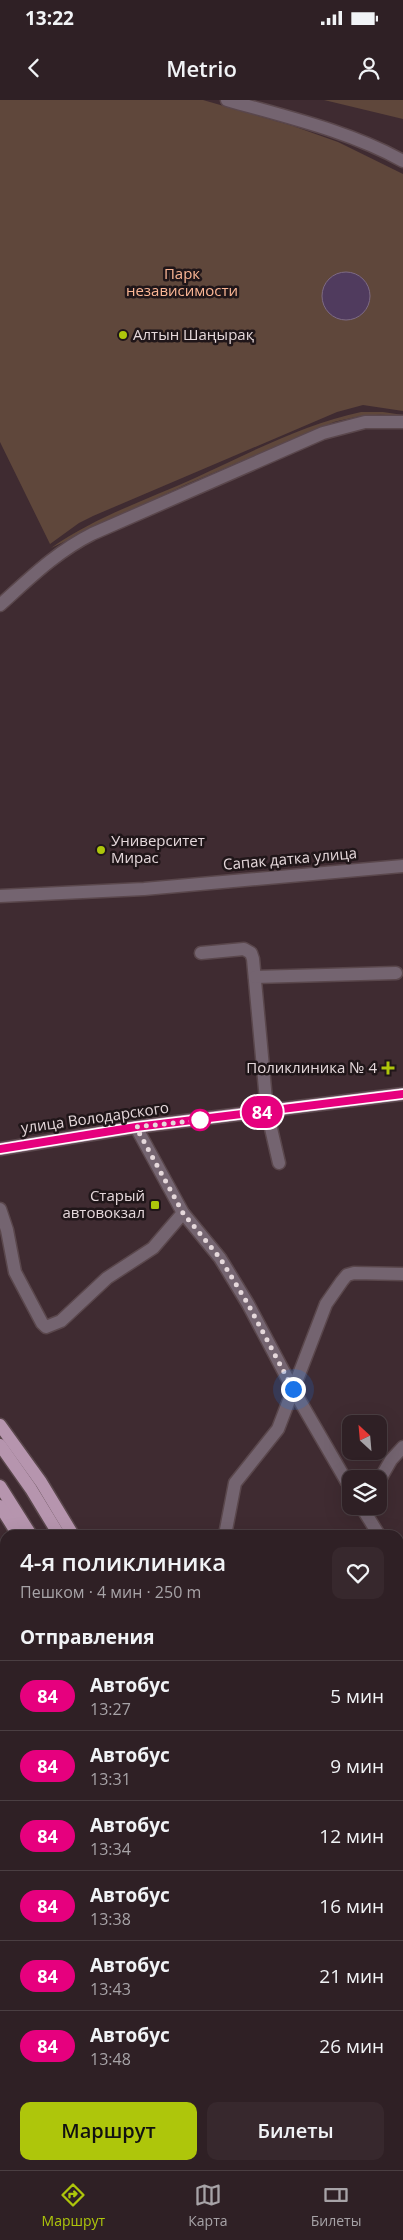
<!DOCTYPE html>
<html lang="ru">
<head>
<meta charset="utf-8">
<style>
	body { margin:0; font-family:"Open Sans",sans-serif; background:#37282d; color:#f1f3f6; height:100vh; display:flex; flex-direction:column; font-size:19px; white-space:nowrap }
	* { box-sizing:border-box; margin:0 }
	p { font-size:16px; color:#a7a3a7 }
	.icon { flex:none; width:28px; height:28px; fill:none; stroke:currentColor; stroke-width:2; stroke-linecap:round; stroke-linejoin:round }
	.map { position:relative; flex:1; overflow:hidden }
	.side { position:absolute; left:0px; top:1430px; width:404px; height:640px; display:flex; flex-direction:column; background:#2f2025; border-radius:15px 15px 0 0; box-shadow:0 5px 20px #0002,0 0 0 1px #4a3e42 }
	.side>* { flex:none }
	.badge { padding:0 10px; border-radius:16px; font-size:18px; line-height:32px }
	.needle { width:32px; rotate:334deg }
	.tools { position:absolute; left:342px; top:1315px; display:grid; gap:10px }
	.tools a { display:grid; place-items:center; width:45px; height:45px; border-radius:10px; background:#2f2025; box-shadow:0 5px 20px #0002,0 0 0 1px #4a3e42; font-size:25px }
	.you { position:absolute; width:25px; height:25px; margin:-12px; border:4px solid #fff; border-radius:50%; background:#1a73e8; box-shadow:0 0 0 8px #1a73e833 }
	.map>.badge { position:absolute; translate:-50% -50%; box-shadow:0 0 0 2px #fff }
	h2 { padding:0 20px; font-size:19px; line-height:45px }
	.round { display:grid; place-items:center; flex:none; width:52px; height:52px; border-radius:10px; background:#37282d }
	.head { display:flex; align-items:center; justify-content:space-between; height:85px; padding:0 20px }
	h1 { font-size:24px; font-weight:600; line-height:38px }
	.primary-button { display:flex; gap:10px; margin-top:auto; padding:10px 20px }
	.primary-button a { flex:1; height:58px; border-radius:10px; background:#aec60b; color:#111; font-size:20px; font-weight:600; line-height:58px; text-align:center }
	.primary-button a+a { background:#37282d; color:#f1f3f6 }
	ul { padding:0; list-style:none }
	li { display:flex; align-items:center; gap:15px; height:70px; padding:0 20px; border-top:1px solid #4a3e42 }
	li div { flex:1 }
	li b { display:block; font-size:19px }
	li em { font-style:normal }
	li .badge { min-width:55px; font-weight:700; text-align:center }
	.status { display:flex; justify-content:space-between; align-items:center; height:35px; padding:0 25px; background:#2f2025; direction:ltr }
	.status svg { height:14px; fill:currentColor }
	header { display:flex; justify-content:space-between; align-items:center; height:65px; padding:0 20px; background:#2f2025; font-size:22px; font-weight:600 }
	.menu { display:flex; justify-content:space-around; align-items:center; height:70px; border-top:1px solid #4a3e42; background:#2f2025; font-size:14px; color:#a7a3a7 }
	.menu a { display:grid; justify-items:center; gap:2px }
	.menu .active { color:#aec60b }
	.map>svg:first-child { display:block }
</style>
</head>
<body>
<div class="status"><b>13:22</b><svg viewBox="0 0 49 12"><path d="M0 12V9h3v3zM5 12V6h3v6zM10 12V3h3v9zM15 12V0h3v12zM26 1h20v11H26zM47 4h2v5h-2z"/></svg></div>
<header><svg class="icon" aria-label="back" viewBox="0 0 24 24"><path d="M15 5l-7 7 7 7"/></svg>Metrio<svg class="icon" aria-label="person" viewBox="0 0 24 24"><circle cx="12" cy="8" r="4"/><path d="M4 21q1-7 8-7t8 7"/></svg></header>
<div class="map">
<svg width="403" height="2070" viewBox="0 0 403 2070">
	<rect width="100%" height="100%" fill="#3f2b31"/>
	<!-- green -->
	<g fill="#5f473b">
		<polygon points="0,0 203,0 293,26 338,42 403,74 403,311 363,305 337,312 93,416 79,423 50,444 0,342"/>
		<polygon points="324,0 403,0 403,19"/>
		<path d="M 361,312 L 383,312 L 403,315 L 403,317 C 379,312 357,316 334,322 L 187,384 L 51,448 C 95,417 146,400 195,378 C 247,354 304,324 361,312 Z"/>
	</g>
	<!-- water -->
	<circle fill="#503b5e" stroke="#7d6a84" cx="346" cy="196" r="24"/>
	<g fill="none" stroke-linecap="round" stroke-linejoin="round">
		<defs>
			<g id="minor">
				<path d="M 227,0 C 286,17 349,31 403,61"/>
				<path d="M 0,505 C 29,479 56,452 92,434 L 323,333 L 365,322 L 403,322"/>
				<polyline points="0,796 144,789 403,766"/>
				<polyline points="201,853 244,849 251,853 253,859 267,1011 279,1063"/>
				<polyline points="255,877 396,873"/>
				<polyline points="136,1027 183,1113 220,1158 248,1204 293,1289 351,1389"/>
				<polyline points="0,1109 7,1130 15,1172 42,1223 46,1227 61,1221 107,1178 153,1148 183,1113"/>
				<polyline points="379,1381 391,1360 403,1347"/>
				<polyline points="361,1406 379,1435"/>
				<polyline points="225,1435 235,1383 278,1329 326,1204 342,1181 347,1175 354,1173 403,1174"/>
				<polyline points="399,1469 403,1476"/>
				<polyline points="0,1587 5,1586"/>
				<polyline points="0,1786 5,1785"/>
				<polyline points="399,2059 403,2058"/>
				<polyline points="77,2065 78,2070"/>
				<polyline points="313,2070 350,2065"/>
			</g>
			<g id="major">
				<polyline points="0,1049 136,1027 403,994"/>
				<polyline points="0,1325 41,1382 73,1435"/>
				<polyline points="0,1345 31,1389 59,1435"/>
				<polyline points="0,1386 31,1435"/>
				<polyline points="0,1406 18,1435"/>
				<polyline points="174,2065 175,2070"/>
				<polyline points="186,2065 186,2070"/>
				<polyline points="210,2065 211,2070"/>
			</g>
		</defs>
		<!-- minor casing -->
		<use href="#minor" stroke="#5a474c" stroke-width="15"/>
		<!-- major casing -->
		<use href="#major" stroke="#5a474c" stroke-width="15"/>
		<!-- minor -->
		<use href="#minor" stroke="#746470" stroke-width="12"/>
		<!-- major -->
		<use href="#major" stroke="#b695ae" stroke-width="12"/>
		<defs>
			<polyline id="rail" points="399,1879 403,1879"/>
		</defs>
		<!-- rail casing -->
		<use href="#rail" stroke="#c8babd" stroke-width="5"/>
		<!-- rail -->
		<use href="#rail" stroke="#201619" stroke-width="3" stroke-dasharray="9" stroke-linecap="butt"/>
	</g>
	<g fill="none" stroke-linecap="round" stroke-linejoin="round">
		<defs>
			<polyline id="line" points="0,1049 136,1027 403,994"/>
		</defs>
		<!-- line casing -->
		<use href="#line" stroke="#fff" stroke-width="11"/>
		<!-- line -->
		<use href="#line" stroke="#e6007e" stroke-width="8"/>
		<!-- walk -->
		<polyline stroke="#e5d8db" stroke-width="5" stroke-dasharray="0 9" points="200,1020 136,1027 183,1113 220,1158 248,1204 293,1289"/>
	</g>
	<!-- markers -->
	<g fill="#aec60b" stroke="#201619" stroke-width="2">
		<circle cx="123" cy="235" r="5"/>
		<circle cx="101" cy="750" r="5"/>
		<path d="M385.5 960.5h5v5h5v5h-5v5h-5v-5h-5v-5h5z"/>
		<rect x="150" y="1100" width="10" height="10" rx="2.5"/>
	</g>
	<circle fill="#fff" stroke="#e6007e" stroke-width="2.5" cx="200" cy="1020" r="10"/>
	<g text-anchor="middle" stroke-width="5" stroke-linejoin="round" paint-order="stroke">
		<!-- park labels -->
		<g font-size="15" fill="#fbb695" stroke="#201619">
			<text x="182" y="179">Парк<tspan x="182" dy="17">независимости</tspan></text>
		</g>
		<!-- poi labels -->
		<g font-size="15" fill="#e5d8db" stroke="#201619" text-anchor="start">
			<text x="133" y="240">Алтын Шаңырақ</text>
			<text x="111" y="746">Университет<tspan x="111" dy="17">Мирас</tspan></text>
			<text x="377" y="973" text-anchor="end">Поликлиника № 4</text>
			<text x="145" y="1101" text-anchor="end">Старый<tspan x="145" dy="17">автовокзал</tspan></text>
		</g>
		<!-- street labels -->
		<g font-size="15" fill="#e5d8db" stroke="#201619">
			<text transform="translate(290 759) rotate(-5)" y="5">Сапак датка улица</text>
			<text transform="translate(95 1018) rotate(-8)" y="5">улица Володарского</text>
		</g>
	</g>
</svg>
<div class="tools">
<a><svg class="needle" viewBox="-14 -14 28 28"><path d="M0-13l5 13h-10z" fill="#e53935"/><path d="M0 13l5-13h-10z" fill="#a7a3a7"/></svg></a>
<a><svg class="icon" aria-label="layers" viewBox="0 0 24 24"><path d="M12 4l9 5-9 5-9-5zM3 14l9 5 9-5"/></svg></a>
</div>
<div class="you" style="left:293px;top:1289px"></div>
<b class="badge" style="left:262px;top:1012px;background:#e6007e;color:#fff">84</b>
<section class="side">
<div class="head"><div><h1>4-я поликлиника</h1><p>Пешком · 4 мин · 250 m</p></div><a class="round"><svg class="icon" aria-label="heart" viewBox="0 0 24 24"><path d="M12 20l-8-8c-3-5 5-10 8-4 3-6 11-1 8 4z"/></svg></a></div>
<h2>Отправления</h2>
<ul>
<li><span class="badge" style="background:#e6007e;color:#fff">84</span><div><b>Автобус</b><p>13:27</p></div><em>5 мин</em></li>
<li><span class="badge" style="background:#e6007e;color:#fff">84</span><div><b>Автобус</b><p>13:31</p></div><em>9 мин</em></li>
<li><span class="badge" style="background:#e6007e;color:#fff">84</span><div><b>Автобус</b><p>13:34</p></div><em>12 мин</em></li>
<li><span class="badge" style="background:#e6007e;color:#fff">84</span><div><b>Автобус</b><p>13:38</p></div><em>16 мин</em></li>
<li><span class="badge" style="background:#e6007e;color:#fff">84</span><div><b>Автобус</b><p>13:43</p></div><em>21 мин</em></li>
<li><span class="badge" style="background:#e6007e;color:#fff">84</span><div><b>Автобус</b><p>13:48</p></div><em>26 мин</em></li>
</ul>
<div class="primary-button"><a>Маршрут</a><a>Билеты</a></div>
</section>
</div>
<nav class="menu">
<a class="active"><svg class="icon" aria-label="directions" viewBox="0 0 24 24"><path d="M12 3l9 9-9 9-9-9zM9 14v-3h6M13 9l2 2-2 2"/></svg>Маршрут</a>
<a><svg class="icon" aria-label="map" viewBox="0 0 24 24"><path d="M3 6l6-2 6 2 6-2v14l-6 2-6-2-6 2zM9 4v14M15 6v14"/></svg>Карта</a>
<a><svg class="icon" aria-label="tickets" viewBox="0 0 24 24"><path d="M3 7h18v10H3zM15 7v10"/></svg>Билеты</a>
</nav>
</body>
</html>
